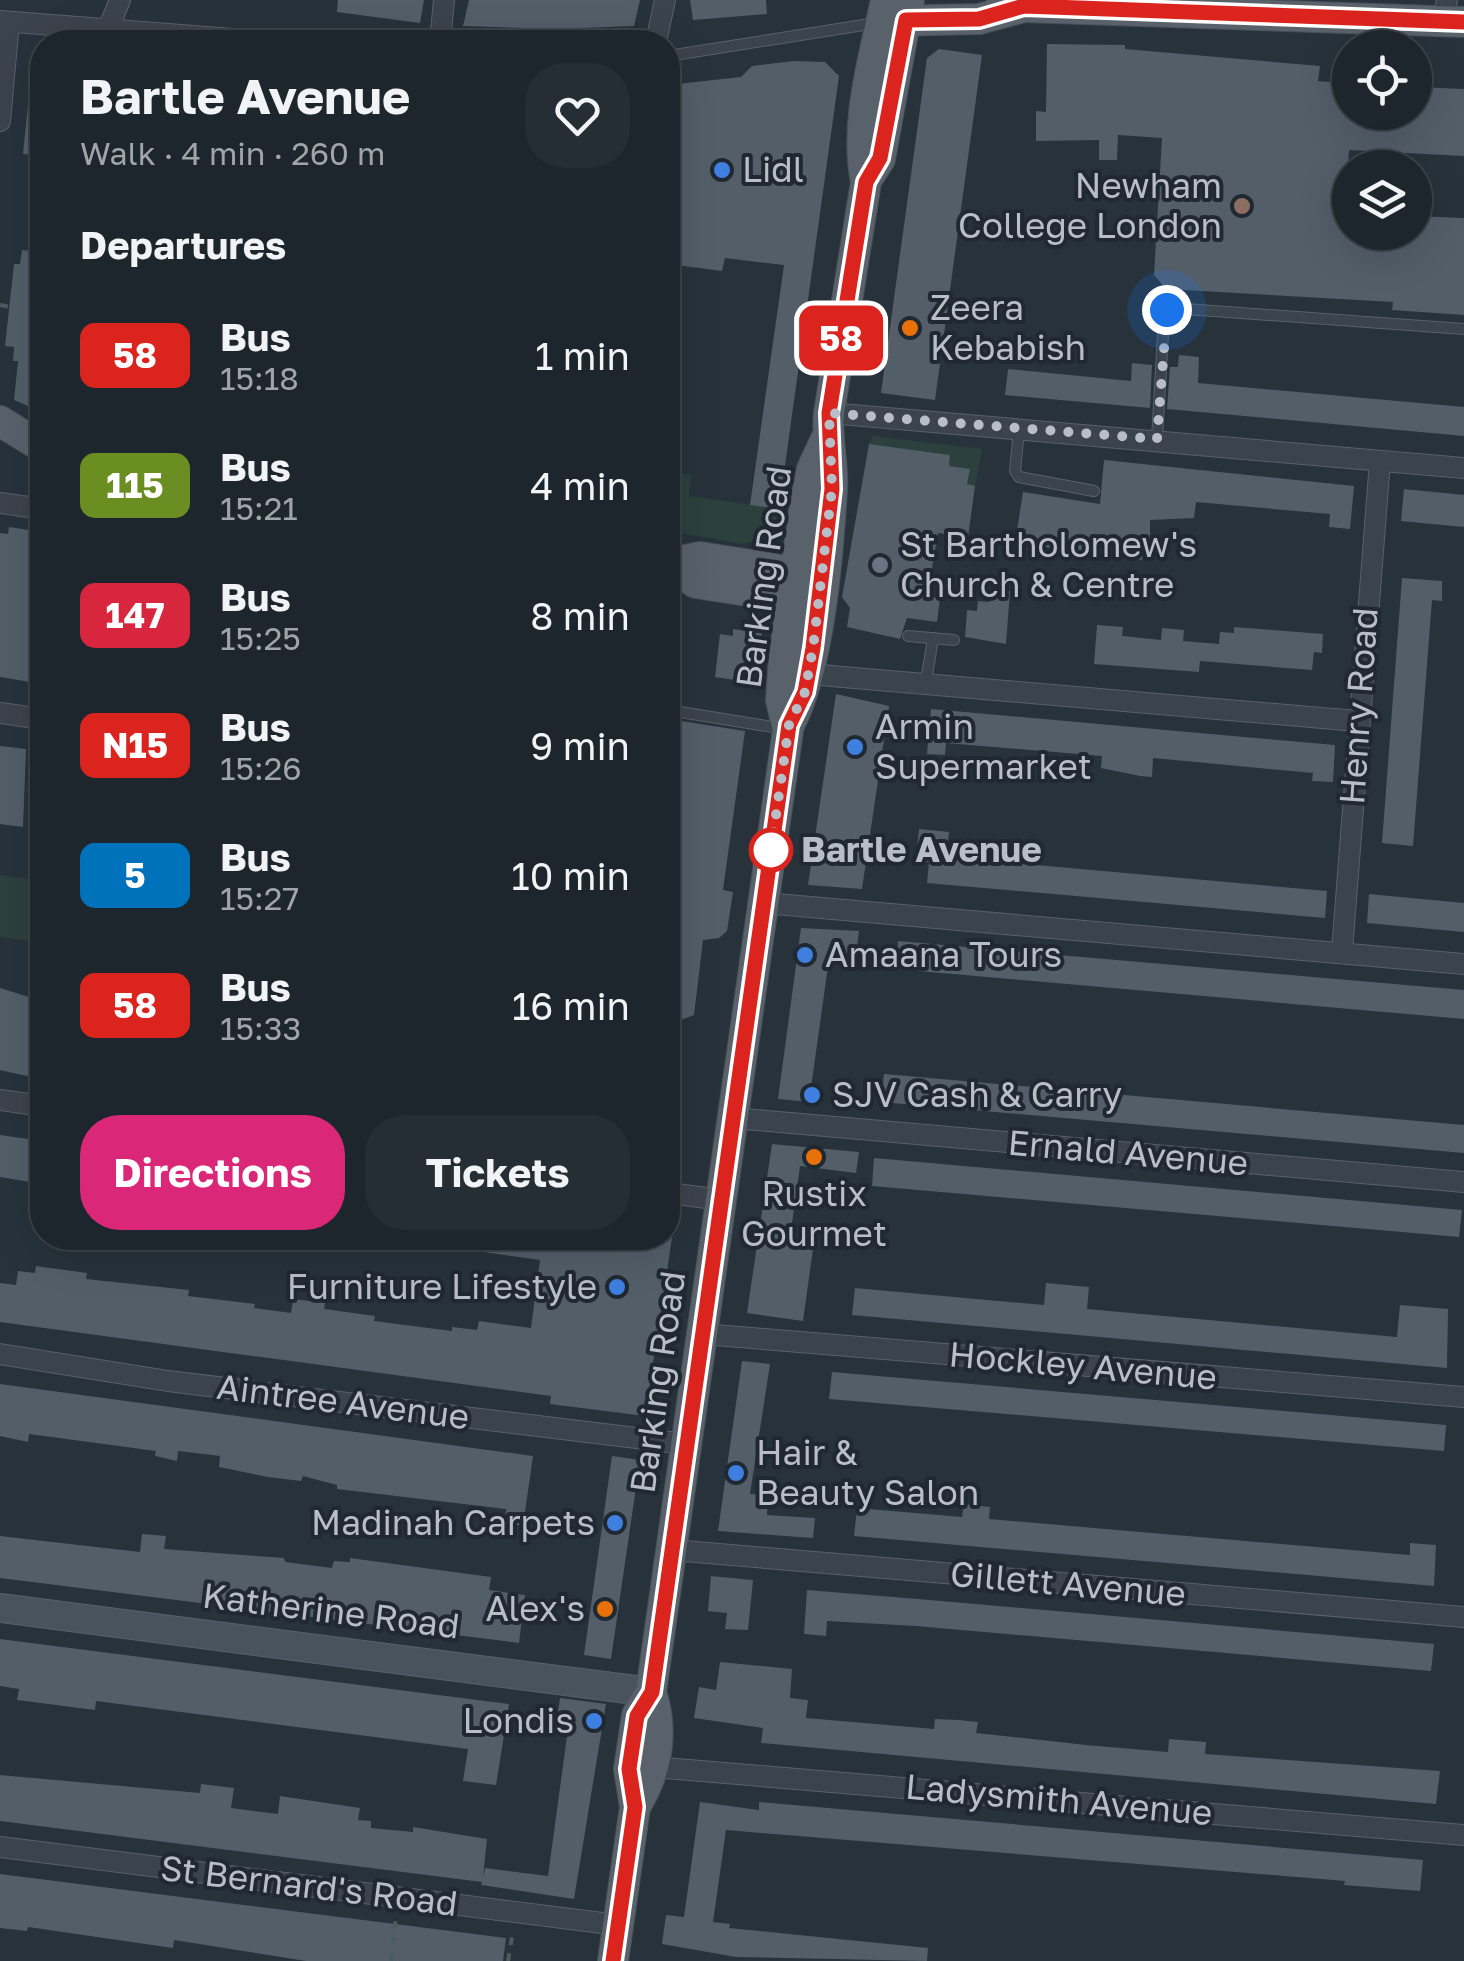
<!DOCTYPE html>
<html lang="en">
<head>
<meta charset="utf-8">
<style>
	body { margin:0; font-family:"Golos Text",sans-serif; background:#252e34; color:#f1f3f6; height:100vh; display:flex; flex-direction:column; font-size:38px; white-space:nowrap }
	* { box-sizing:border-box; margin:0 }
	p { font-size:32px; color:#a0a5a9 }
	.icon { flex:none; width:55px; height:55px; fill:none; stroke:currentColor; stroke-width:2; stroke-linecap:round; stroke-linejoin:round }
	.map { position:relative; flex:1; overflow:hidden }
	.sheet { position:absolute; left:30px; top:30px; width:650px; height:1220px; display:flex; flex-direction:column; background:#1d262c; border-radius:40px; box-shadow:0 10px 40px #0002,0 0 0 2px #3b4348 }
	.sheet>* { flex:none }
	.badge { padding:0 20px; border-radius:15px; font-size:35px; line-height:65px }
	.tools { position:absolute; left:1332px; top:30px; display:grid; gap:20px }
	.tools a { display:grid; place-items:center; width:100px; height:100px; border-radius:50%; background:#1d262c; box-shadow:0 10px 40px #0002,0 0 0 2px #3b4348; font-size:50px }
	.you { position:absolute; width:50px; height:50px; margin:-25px; border:8px solid #fff; border-radius:50%; background:#1a73e8; box-shadow:0 0 0 15px #1a73e833 }
	.map>.badge { position:absolute; translate:-50% -50%; box-shadow:0 0 0 5px #fff }
	h2 { padding:0 50px; font-size:38px; line-height:90px }
	.round { display:grid; place-items:center; flex:none; width:105px; height:105px; border-radius:40px; background:#252e34 }
	.headline { display:flex; align-items:center; justify-content:space-between; height:170px; padding:0 50px }
	h1 { font-size:48px; font-weight:700; line-height:75px }
	.button { display:flex; gap:20px; margin-top:auto; padding:20px 50px }
	.button a { flex:1; height:115px; border-radius:40px; background:#db2777; color:#fff; font-size:40px; font-weight:700; line-height:115px; text-align:center }
	.button a+a { background:#252e34; color:#f1f3f6 }
	ul { padding:0; list-style:none }
	li { display:flex; align-items:center; gap:30px; height:130px; padding:0 50px }
	li div { flex:1 }
	li b { display:block; font-size:38px }
	li em { font-style:normal }
	li .badge { min-width:110px; font-weight:700; text-align:center }
	.map>svg:first-child { display:block }
</style>
</head>
<body>
<div class="map">
<svg width="1464" height="1961" viewBox="0 0 1464 1961">
	<rect width="100%" height="100%" fill="#27323b"/>
	<!-- green -->
	<g fill="#2c403e">
		<polygon points="872,436 982,449 975,486 967,484 969,469 949,466 950,455 869,444"/>
		<polygon points="668,471 691,475 689,496 779,509 771,537 743,544 668,531"/>
		<polygon points="0,875 42,881 42,943 0,937"/>
	</g>
	<!-- building -->
	<g fill="#535e69">
		<polygon points="338,0 424,0 420,23 337,12"/>
		<polygon points="469,0 640,0 634,26 553,29 463,26"/>
		<polygon points="690,0 766,0 767,14 693,20"/>
		<polygon points="1047,44 1125,45 1125,49 1320,66 1318,81 1350,84 1350,112 1415,112 1415,87 1464,89 1464,156 1349,150 1345,212 1350,213 1350,232 1415,232 1415,216 1464,218 1464,315 1392,310 1393,302 1166,289 1154,275 1162,138 1118,135 1117,160 1099,160 1099,140 1036,141 1036,111 1046,112"/>
		<polygon points="939,49 982,55 935,400 881,393 927,58"/>
		<polygon points="794,61 825,62 839,76 779,509 750,505 784,265 725,258 722,271 668,264 668,85 741,77 752,66"/>
		<polygon points="29,95 42,95 42,156 23,154"/>
		<polygon points="22,250 42,252 42,412 14,400 18,361 13,361 14,347 5,346 14,264 20,264"/>
		<polygon points="1179,355 1199,357 1198,383 1464,407 1464,436 1167,409 1170,367 1178,367"/>
		<polygon points="1132,363 1152,365 1150,408 1005,395 1008,369 1131,381"/>
		<polygon points="869,444 950,455 949,466 970,469 967,484 975,486 968,537 938,533 927,597 940,598 937,622 907,618 900,639 847,627 850,608 842,597"/>
		<polygon points="1104,460 1354,486 1350,529 1329,527 1330,514 1196,502 1194,518 1150,520 1150,543 1144,544 1142,560 1015,543 1023,492 1100,504"/>
		<polygon points="1404,489 1464,495 1464,527 1401,521"/>
		<polygon points="9,527 42,532 30,682 0,677 0,533 8,534"/>
		<polygon points="1402,578 1442,581 1442,601 1432,600 1413,846 1382,843"/>
		<polygon points="991,589 1010,591 1006,644 965,637 967,610 977,611 978,601 989,602"/>
		<polygon points="1097,625 1123,627 1122,636 1161,640 1162,628 1184,630 1183,641 1219,644 1220,632 1234,633 1234,627 1323,634 1322,653 1314,652 1312,670 1200,661 1199,672 1094,664"/>
		<polygon points="733,629 762,633 755,683 715,677 720,634 733,636"/>
		<polygon points="836,694 889,706 862,889 808,885"/>
		<polygon points="931,709 1335,745 1333,782 1312,781 1313,773 1153,758 1152,777 1140,776 1101,768 1102,756 946,743 945,755 927,754"/>
		<polygon points="668,719 745,731 723,890 733,892 727,931 719,938 703,940 694,1015 668,1025"/>
		<polygon points="0,746 26,749 23,827 0,824"/>
		<polygon points="919,829 949,832 946,857 1327,891 1325,918 927,883 929,862 916,861"/>
		<polygon points="1369,894 1464,903 1464,932 1367,923"/>
		<polygon points="801,928 859,931 856,954 830,952 809,1102 778,1099"/>
		<polygon points="898,941 1464,990 1464,1019 896,969"/>
		<polygon points="0,988 42,1001 40,1079 0,1070"/>
		<polygon points="884,1074 1464,1125 1464,1153 881,1102"/>
		<polygon points="0,1135 42,1141 42,1184 0,1177"/>
		<polygon points="772,1144 859,1152 856,1173 800,1166 789,1245 813,1249 803,1321 747,1313"/>
		<polygon points="874,1158 1462,1210 1459,1237 872,1186"/>
		<polygon points="463,1238 672,1238 645,1416 550,1404 551,1396 0,1322 0,1283 16,1285 18,1271 35,1273 36,1266 87,1273 86,1279 189,1290 188,1296 255,1304 254,1308 291,1313 293,1299 325,1303 324,1309 375,1316 374,1321 452,1331 452,1327 477,1330 479,1321 531,1328 540,1260 462,1249"/>
		<polygon points="1046,1283 1089,1287 1087,1309 1397,1337 1400,1305 1448,1309 1447,1368 852,1315 855,1288 1044,1305"/>
		<polygon points="742,1361 770,1364 750,1494 768,1495 767,1515 815,1518 813,1538 718,1531"/>
		<polygon points="832,1372 1446,1425 1444,1451 829,1399"/>
		<polygon points="0,1384 533,1456 523,1526 505,1523 506,1509 337,1489 337,1485 303,1476 301,1481 268,1477 219,1467 220,1456 178,1451 177,1461 155,1456 156,1451 29,1434 28,1442 0,1436"/>
		<polygon points="612,1456 640,1460 611,1659 584,1655"/>
		<polygon points="964,1504 990,1507 989,1519 1410,1555 1410,1543 1436,1545 1434,1586 854,1536 857,1508 962,1517"/>
		<polygon points="142,1534 166,1536 164,1549 284,1558 285,1562 332,1568 334,1561 350,1562 350,1558 491,1577 489,1590 525,1595 519,1643 0,1578 0,1536 140,1552"/>
		<polygon points="711,1576 753,1580 748,1630 725,1629 727,1613 708,1611"/>
		<polygon points="807,1590 918,1599 1434,1644 1431,1671 916,1626 827,1621 826,1636 804,1634"/>
		<polygon points="0,1639 509,1704 496,1785 463,1781 468,1749 96,1701 95,1710 17,1700 19,1689 0,1686"/>
		<polygon points="720,1662 792,1669 790,1698 808,1700 806,1718 934,1729 935,1719 959,1720 978,1722 976,1733 1086,1745 1168,1752 1169,1739 1206,1742 1205,1754 1440,1771 1436,1804 761,1743 763,1728 694,1718 699,1687 716,1690"/>
		<polygon points="560,1698 606,1704 574,1899 481,1885 482,1882 0,1821 0,1775 200,1793 201,1784 234,1788 231,1808 278,1814 280,1796 360,1808 358,1820 371,1821 371,1828 413,1832 413,1827 487,1839 483,1877 485,1868 548,1876 567,1736 555,1734"/>
		<polygon points="700,1802 759,1810 759,1802 1423,1860 1420,1891 1344,1885 1345,1881 726,1830 713,1922 730,1924 729,1928 928,1948 927,1961 736,1957 662,1944 666,1915 684,1917"/>
		<polygon points="0,1874 506,1938 503,1961 306,1961 174,1940 173,1948 28,1927 27,1931 0,1928"/>
	</g>
	<g fill="none" stroke-linecap="round" stroke-linejoin="round">
		<defs>
			<g id="service">
				<polyline points="668,56 876,23"/>
				<polyline points="1019,429 1015,471 1019,477 1094,491"/>
				<polyline points="1157,439 1164,316 1172,308 1464,329"/>
				<polyline points="908,636 954,640"/>
				<polyline points="926,682 933,638"/>
				<polyline points="668,710 785,729"/>
			</g>
			<g id="minor">
				<polyline points="0,21 271,42"/>
				<polyline points="1443,21 1447,0"/>
				<polyline points="108,29 120,0"/>
				<polyline points="440,42 444,0"/>
				<polyline points="656,42 665,0"/>
				<polyline points="0,121 9,22"/>
				<polyline points="829,413 1464,468"/>
				<polyline points="0,503 42,509"/>
				<polyline points="808,674 1357,721"/>
				<polyline points="0,713 42,719"/>
				<polyline points="764,903 1464,964"/>
				<polyline points="1342,951 1380,461"/>
				<polyline points="0,1100 42,1106"/>
				<polyline points="733,1118 1464,1182"/>
				<polyline points="668,1193 722,1200"/>
				<polyline points="703,1334 1464,1397"/>
				<polyline points="0,1354 168,1381 686,1444"/>
				<polyline points="672,1550 1464,1617"/>
				<polyline points="653,1767 1464,1835"/>
				<polyline points="0,1847 618,1925"/>
			</g>
			<polyline id="secondary" points="0,1608 651,1692"/>
			<g id="primary">
				<polyline points="1002,0 1024,7 1464,22"/>
				<polyline points="889,21 979,19 1024,7"/>
				<polyline points="867,179 880,159 909,0"/>
				<polyline points="0,421 42,447"/>
				<polyline points="668,564 696,583 812,601"/>
				<polyline points="668,564 700,557 812,575"/>
				<path d="M 789,725 C 819,670 828,555 832,490 C 834,464 826,439 829,413 L 866,182 C 854,122 874,59 886,0"/>
				<path d="M 635,1807 C 657,1771 664,1732 651,1692"/>
				<polyline points="613,1961 635,1807 629,1769 637,1715 651,1692 788,730 781,700 784,658 805,504 812,469 826,439"/>
			</g>
		</defs>
		<!-- service casing -->
		<use href="#service" stroke="#59616a" stroke-width="12"/>
		<!-- minor casing -->
		<use href="#minor" stroke="#59616a" stroke-width="22"/>
		<!-- secondary casing -->
		<use href="#secondary" stroke="#59616a" stroke-width="30"/>
		<!-- primary casing -->
		<use href="#primary" stroke="#474f58" stroke-width="32"/>
		<!-- path -->
		<g stroke="#4b5c5d" stroke-width="4" stroke-dasharray="8 8" stroke-linecap="butt">
			<polyline points="0,305 10,307"/>
			<polyline points="391,1961 396,1916"/>
			<polyline points="508,1961 513,1931"/>
		</g>
		<!-- service -->
		<use href="#service" stroke="#3b434c" stroke-width="10"/>
		<!-- minor -->
		<use href="#minor" stroke="#3b434c" stroke-width="20"/>
		<!-- secondary -->
		<use href="#secondary" stroke="#49535e" stroke-width="28"/>
		<!-- primary -->
		<use href="#primary" stroke="#59626b" stroke-width="30"/>
	</g>
	<g fill="none" stroke-linecap="round" stroke-linejoin="round">
		<defs>
			<polyline id="line" points="613,1961 635,1807 629,1769 637,1716 652,1692 789,725 805,692 813,648 832,489 829,413 866,182 880,158 906,20 979,19 1024,6 1464,22"/>
		</defs>
		<!-- line casing -->
		<use href="#line" stroke="#fff" stroke-width="22"/>
		<!-- line -->
		<use href="#line" stroke="#dc241f" stroke-width="15"/>
		<!-- walk -->
		<polyline stroke="#b7bec7" stroke-width="10" stroke-dasharray="0 18" points="771,850 789,725 805,692 813,648 832,489 829,413 1157,439 1167,310"/>
	</g>
	<!-- markers -->
	<g fill="#3f7fe0" stroke="#202831" stroke-width="4">
		<circle cx="722" cy="170" r="10"/>
		<circle cx="855" cy="747" r="10"/>
		<circle cx="805" cy="955" r="10"/>
		<circle cx="812" cy="1095" r="10"/>
		<circle cx="617" cy="1287" r="10"/>
		<circle cx="736" cy="1473" r="10"/>
		<circle cx="615" cy="1523" r="10"/>
		<circle cx="594" cy="1721" r="10"/>
	</g>
	<circle fill="#8d6e63" stroke="#202831" stroke-width="4" cx="1242" cy="206" r="10"/>
	<g fill="#e8710a" stroke="#202831" stroke-width="4">
		<circle cx="910" cy="328" r="10"/>
		<circle cx="814" cy="1157" r="10"/>
		<circle cx="605" cy="1609" r="10"/>
	</g>
	<circle fill="#6b7280" stroke="#202831" stroke-width="4" cx="880" cy="565" r="10"/>
	<circle fill="#fff" stroke="#dc241f" stroke-width="5" cx="771" cy="850" r="20"/>
	<g text-anchor="middle" stroke-width="8" stroke-linejoin="round" paint-order="stroke">
		<!-- poi labels -->
		<g font-size="35" fill="#b7bec7" stroke="#202831" text-anchor="start">
			<text x="742" y="182">Lidl</text>
			<text x="1222" y="198" text-anchor="end">Newham<tspan x="1222" dy="40">College London</tspan></text>
			<text x="930" y="320">Zeera<tspan x="930" dy="40">Kebabish</tspan></text>
			<text x="900" y="557">St Bartholomew's<tspan x="900" dy="40">Church &amp; Centre</tspan></text>
			<text x="875" y="739">Armin<tspan x="875" dy="40">Supermarket</tspan></text>
			<text x="825" y="967">Amaana Tours</text>
			<text x="832" y="1107">SJV Cash &amp; Carry</text>
			<text x="814" y="1206" text-anchor="middle">Rustix<tspan x="814" dy="40">Gourmet</tspan></text>
			<text x="597" y="1299" text-anchor="end">Furniture Lifestyle</text>
			<text x="756" y="1465">Hair &amp;<tspan x="756" dy="40">Beauty Salon</tspan></text>
			<text x="595" y="1535" text-anchor="end">Madinah Carpets</text>
			<text x="585" y="1621" text-anchor="end">Alex's</text>
			<text x="574" y="1733" text-anchor="end">Londis</text>
		</g>
		<!-- street labels -->
		<g font-size="35" fill="#b7bec7" stroke="#202831">
			<text transform="translate(764 577) rotate(-82)" y="12">Barking Road</text>
			<text transform="translate(1359 706) rotate(-86)" y="12">Henry Road</text>
			<text transform="translate(1128 1153) rotate(5)" y="12">Ernald Avenue</text>
			<text transform="translate(1083 1366) rotate(5)" y="12">Hockley Avenue</text>
			<text transform="translate(658 1382) rotate(-82)" y="12">Barking Road</text>
			<text transform="translate(343 1402) rotate(7)" y="12">Aintree Avenue</text>
			<text transform="translate(1068 1584) rotate(5)" y="12">Gillett Avenue</text>
			<text transform="translate(331 1611) rotate(7)" y="12">Katherine Road</text>
			<text transform="translate(1059 1800) rotate(5)" y="12">Ladysmith Avenue</text>
			<text transform="translate(309 1886) rotate(7)" y="12">St Bernard's Road</text>
		</g>
		<!-- stop labels -->
		<g font-size="35" font-weight="bold" fill="#b7bec7" stroke="#202831" text-anchor="start">
			<text x="801" y="862">Bartle Avenue</text>
		</g>
	</g>
</svg>
<div class="tools">
<a><svg class="icon" aria-label="locate" viewBox="0 0 24 24"><circle cx="12" cy="12" r="6"/><path d="M12 2v4M12 18v4M2 12h4M18 12h4"/></svg></a>
<a><svg class="icon" aria-label="layers" viewBox="0 0 24 24"><path d="M12 4l9 5-9 5-9-5zM3 14l9 5 9-5"/></svg></a>
</div>
<div class="you" style="left:1167px;top:310px"></div>
<b class="badge" style="left:841px;top:338px;background:#dc241f;color:#fff">58</b>
<section class="sheet">
<div class="headline"><div><h1>Bartle Avenue</h1><p>Walk · 4 min · 260 m</p></div><a class="round"><svg class="icon" aria-label="heart" viewBox="0 0 24 24"><path d="M12 20l-8-8c-3-5 5-10 8-4 3-6 11-1 8 4z"/></svg></a></div>
<h2>Departures</h2>
<ul>
<li><span class="badge" style="background:#dc241f;color:#fff">58</span><div><b>Bus</b><p>15:18</p></div><em>1 min</em></li>
<li><span class="badge" style="background:#6b8e23;color:#fff">115</span><div><b>Bus</b><p>15:21</p></div><em>4 min</em></li>
<li><span class="badge" style="background:#d7263d;color:#fff">147</span><div><b>Bus</b><p>15:25</p></div><em>8 min</em></li>
<li><span class="badge" style="background:#dc241f;color:#fff">N15</span><div><b>Bus</b><p>15:26</p></div><em>9 min</em></li>
<li><span class="badge" style="background:#0072bc;color:#fff">5</span><div><b>Bus</b><p>15:27</p></div><em>10 min</em></li>
<li><span class="badge" style="background:#dc241f;color:#fff">58</span><div><b>Bus</b><p>15:33</p></div><em>16 min</em></li>
</ul>
<div class="button"><a>Directions</a><a>Tickets</a></div>
</section>
</div>
</body>
</html>
